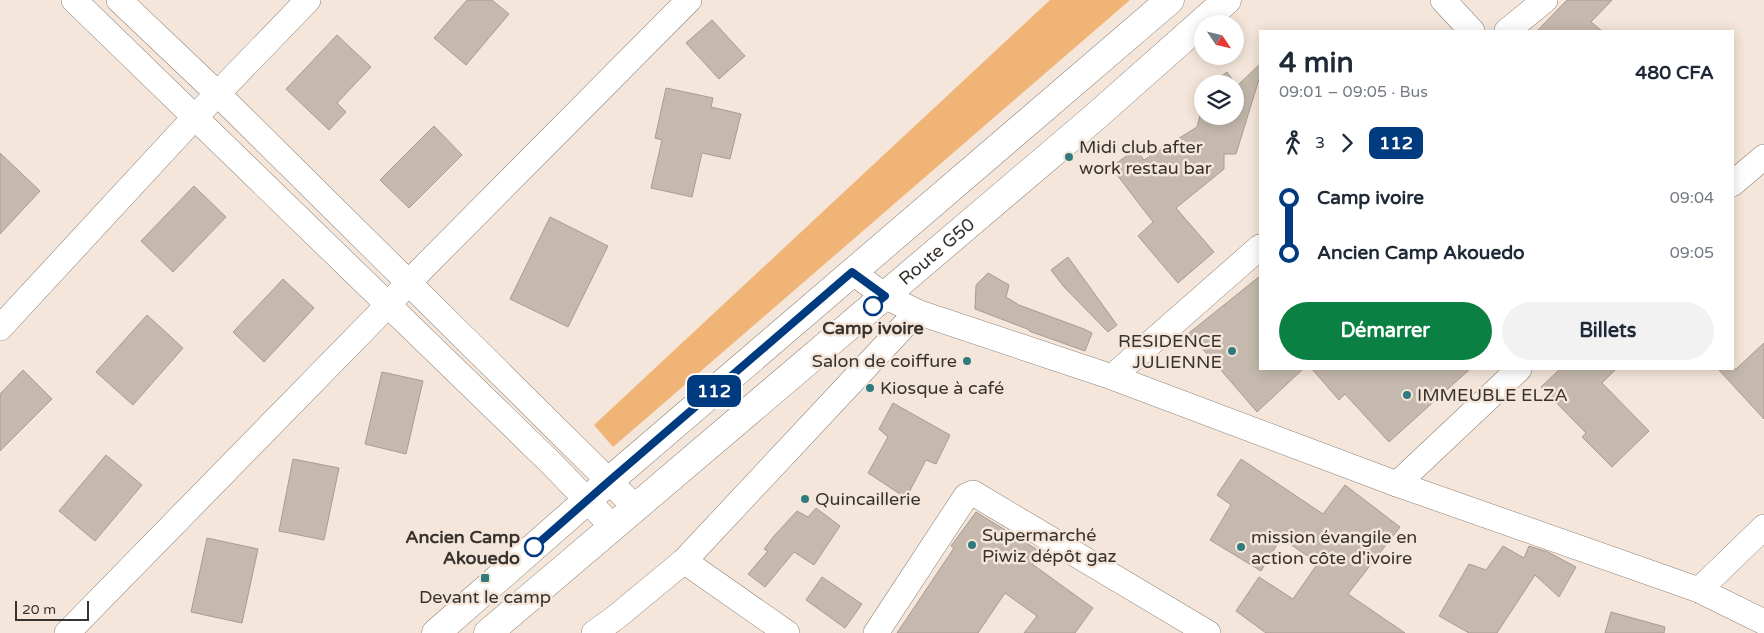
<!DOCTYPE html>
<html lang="fr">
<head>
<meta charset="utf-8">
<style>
	body { margin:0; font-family:"Varela Round",sans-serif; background:#f2f2f3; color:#1f2937; height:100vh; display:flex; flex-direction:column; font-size:19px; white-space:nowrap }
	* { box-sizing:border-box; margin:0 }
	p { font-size:16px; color:#747a83 }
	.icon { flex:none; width:28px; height:28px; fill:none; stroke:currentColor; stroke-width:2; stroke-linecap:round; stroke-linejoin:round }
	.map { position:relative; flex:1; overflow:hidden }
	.drawer { position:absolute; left:1259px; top:30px; width:475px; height:340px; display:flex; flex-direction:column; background:#fff; border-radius:0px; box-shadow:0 2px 12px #0003 }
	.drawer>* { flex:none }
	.badge { padding:0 10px; border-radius:8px; font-size:18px; line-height:32px }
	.needle { width:32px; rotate:125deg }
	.controls { position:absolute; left:1194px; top:15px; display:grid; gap:10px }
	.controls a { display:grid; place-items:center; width:50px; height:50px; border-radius:50%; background:#fff; box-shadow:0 2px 12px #0003; font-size:25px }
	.scale { position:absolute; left:15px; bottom:12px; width:74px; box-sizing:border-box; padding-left:5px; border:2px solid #38332f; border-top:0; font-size:14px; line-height:18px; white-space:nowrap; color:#38332f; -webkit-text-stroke:4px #f4e6da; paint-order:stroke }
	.map>.badge { position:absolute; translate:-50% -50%; box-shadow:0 0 0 2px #fff }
	.legs { display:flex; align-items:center; gap:8px; height:55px; padding:0 20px; font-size:16px }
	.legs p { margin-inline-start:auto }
	.summary { display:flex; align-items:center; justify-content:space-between; height:85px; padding:0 20px }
	h1 { font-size:28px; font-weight:700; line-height:38px }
	.primary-button { display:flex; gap:10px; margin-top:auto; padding:10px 20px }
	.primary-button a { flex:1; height:58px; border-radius:30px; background:#0b8043; color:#fff; font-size:20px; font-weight:700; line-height:58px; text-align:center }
	.primary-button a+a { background:#f2f2f3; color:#1f2937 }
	ul { padding:0 20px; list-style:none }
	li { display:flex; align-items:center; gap:18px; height:55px; font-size:19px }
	li i { display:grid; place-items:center; width:8px; height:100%; margin:0 6px; background:currentColor }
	li i::after { content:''; width:12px; height:12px; margin:-6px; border:4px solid; border-radius:50%; background:#fff }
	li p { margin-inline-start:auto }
	li:first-child i { background:linear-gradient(#0000 50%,currentColor 0) }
	li:last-child i { background:linear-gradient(currentColor 50%,#0000 0) }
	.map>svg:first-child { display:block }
</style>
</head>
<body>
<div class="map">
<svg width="1764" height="633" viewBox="0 0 1764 633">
	<rect width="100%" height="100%" fill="#f4e6da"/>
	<!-- green -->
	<polygon fill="#f1b477" points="1050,0 1130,0 613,447 594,425"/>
	<!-- building -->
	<g fill="#c5b9ad" stroke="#a89b90">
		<polygon points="467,0 492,0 509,14 466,65 434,38"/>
		<polygon points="1567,0 1612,0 1591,22 1602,31 1537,31"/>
		<polygon points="712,20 745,56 719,79 686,43"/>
		<polygon points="337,35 371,67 337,103 346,112 329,130 286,89"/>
		<polygon points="1260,64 1260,76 1236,154 1224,154 1224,169 1176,208 1214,252 1178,283 1138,236 1153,222 1111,167 1136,149 1144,160 1197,127 1202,108 1202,116 1235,116 1235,84 1210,84 1227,72 1237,86"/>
		<polygon points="666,88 713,98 711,107 741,114 730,159 702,153 692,197 651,188 662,140 655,138"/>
		<polygon points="434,126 462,155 409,208 380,180"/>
		<polygon points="0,153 40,191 0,234"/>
		<polygon points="194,186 226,217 173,272 141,241"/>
		<polygon points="550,217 608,246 568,327 510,299"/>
		<polygon points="1068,257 1117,325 1108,332 1064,287 1051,270"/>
		<polygon points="988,273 1009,285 1006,297 1019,305 1084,329 1092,333 1085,351 1029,331 1030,330 975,309 976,285"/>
		<polygon points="1260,276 1260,369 1303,369 1257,412 1189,333"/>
		<polygon points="283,279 314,308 264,362 233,332"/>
		<polygon points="147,315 183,348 133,405 96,372"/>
		<polygon points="1764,343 1764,419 1718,369 1736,369"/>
		<polygon points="1312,369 1470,369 1389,442 1345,394 1339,400"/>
		<polygon points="1560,369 1616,369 1602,383 1649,431 1612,467 1582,437 1586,433 1541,387"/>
		<polygon points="23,370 52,399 0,451 0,394"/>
		<polygon points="382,372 423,381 406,454 365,444"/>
		<polygon points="893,403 950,435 936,464 926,460 906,498 868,473 888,437 879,429"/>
		<polygon points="106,455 142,485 95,541 59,511"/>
		<polygon points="293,459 339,468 324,540 279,531"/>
		<polygon points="1241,459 1323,514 1345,485 1400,527 1348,594 1405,633 1266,633 1236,611 1259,577 1293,599 1318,563 1281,538 1261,571 1210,540 1231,505 1217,495"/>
		<polygon points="816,508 840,526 814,565 794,552 765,587 748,574 768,551 764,549 774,536 797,511 808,517"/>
		<polygon points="976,512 1041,552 1032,564 1093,608 1075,633 1024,633 1037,616 1005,593 978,633 897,633 954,548 951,546"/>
		<polygon points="207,538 258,549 242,623 191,612"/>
		<polygon points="1503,546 1524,558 1529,546 1548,552 1576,567 1559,597 1535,575 1497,633 1469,633 1439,616 1469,564 1486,570"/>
		<polygon points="822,577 862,604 845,628 806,600"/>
		<polygon points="1611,612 1665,627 1664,633 1605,633"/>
	</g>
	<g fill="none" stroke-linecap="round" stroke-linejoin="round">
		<defs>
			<g id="street">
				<polyline points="74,0 551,463 613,527"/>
				<polyline points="119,0 218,94 636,508"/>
				<polyline points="1443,0 1472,31"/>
				<polyline points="1507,31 1545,0"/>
				<polyline points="1732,184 1764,157"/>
				<polyline points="852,272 885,296 917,312 1112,377 1397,484 1699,590 1764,622"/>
				<polyline points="0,328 195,117 308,0"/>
				<polyline points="1112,377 1260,247"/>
				<polyline points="1397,484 1519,369"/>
				<polyline points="684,561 787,633"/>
				<polyline points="1699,590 1764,527"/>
				<polyline points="67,633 388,305 408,283 689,0"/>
				<polyline points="594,633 615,618 684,561 917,312"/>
				<polyline points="876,633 966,496 973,493 1208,633"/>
			</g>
			<g id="secondary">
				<polyline points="436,633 608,482 1170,0"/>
				<path id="s1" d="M 488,633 L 1095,117 L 1227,0"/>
			</g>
		</defs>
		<!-- street casing -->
		<use href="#street" stroke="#8d8176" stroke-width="26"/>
		<!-- secondary casing -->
		<use href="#secondary" stroke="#8d8176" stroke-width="29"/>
		<!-- street -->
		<use href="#street" stroke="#fff" stroke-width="25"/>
		<!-- secondary -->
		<use href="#secondary" stroke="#fff" stroke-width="28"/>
	</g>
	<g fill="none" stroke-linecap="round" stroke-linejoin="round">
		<defs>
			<polyline id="line-1" points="534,547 608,482 852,272 885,296 873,306"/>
		</defs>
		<!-- line-1 casing -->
		<use href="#line-1" stroke="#fff" stroke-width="11"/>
		<!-- line-1 -->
		<use href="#line-1" stroke="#003b80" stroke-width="8"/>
	</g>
	<!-- markers -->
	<g fill="#317a7d" stroke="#f4e6da" stroke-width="2">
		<circle cx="1069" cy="157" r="5"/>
		<circle cx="1232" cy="351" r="5"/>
		<circle cx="967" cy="361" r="5"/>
		<circle cx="870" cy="388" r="5"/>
		<circle cx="1407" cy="395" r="5"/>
		<circle cx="805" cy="499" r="5"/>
		<circle cx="972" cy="545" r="5"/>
		<circle cx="1241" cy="547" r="5"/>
		<rect x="480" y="573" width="10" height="10" rx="2.5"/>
	</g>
	<g fill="#fff" stroke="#003b80" stroke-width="2.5">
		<circle cx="873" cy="306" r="9"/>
		<circle cx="534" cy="547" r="9"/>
	</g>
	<g text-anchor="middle" stroke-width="5" stroke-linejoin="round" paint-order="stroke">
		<!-- poi labels -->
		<g font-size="18" fill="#38332f" stroke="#f4e6da" text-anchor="start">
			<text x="1079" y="153">Midi club after<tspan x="1079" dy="21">work restau bar</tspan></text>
			<text x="1222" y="347" text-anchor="end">RESIDENCE<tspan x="1222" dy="21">JULIENNE</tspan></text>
			<text x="957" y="367" text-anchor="end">Salon de coiffure</text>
			<text x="880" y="394">Kiosque à café</text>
			<text x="1417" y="401">IMMEUBLE ELZA</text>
			<text x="815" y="505">Quincaillerie</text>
			<text x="982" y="541">Supermarché<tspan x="982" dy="21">Piwiz dépôt gaz</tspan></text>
			<text x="1251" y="543">mission évangile en<tspan x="1251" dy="21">action côte d'ivoire</tspan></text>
			<text x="485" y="603" text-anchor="middle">Devant le camp</text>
		</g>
		<!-- street labels -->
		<g font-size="18" fill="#38332f" stroke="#f4e6da">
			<text dy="6" stroke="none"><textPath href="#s1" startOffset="589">Route G50</textPath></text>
		</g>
		<!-- stop labels -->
		<g font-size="18" font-weight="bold" fill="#38332f" stroke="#f4e6da">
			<text x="873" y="334">Camp ivoire</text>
			<text x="520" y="543" text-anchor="end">Ancien Camp<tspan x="520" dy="21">Akouedo</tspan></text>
		</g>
	</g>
</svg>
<div class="controls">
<a><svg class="needle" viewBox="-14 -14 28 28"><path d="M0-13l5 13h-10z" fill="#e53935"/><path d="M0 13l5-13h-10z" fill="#747a83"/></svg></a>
<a><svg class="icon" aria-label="layers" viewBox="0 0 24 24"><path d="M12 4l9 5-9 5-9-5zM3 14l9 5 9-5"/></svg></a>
</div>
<div class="scale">20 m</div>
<b class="badge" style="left:714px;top:391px;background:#003b80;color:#fff">112</b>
<section class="drawer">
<div class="summary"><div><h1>4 min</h1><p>09:01 – 09:05 · Bus</p></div><b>480 CFA</b></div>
<div class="legs"><svg class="icon" aria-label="walk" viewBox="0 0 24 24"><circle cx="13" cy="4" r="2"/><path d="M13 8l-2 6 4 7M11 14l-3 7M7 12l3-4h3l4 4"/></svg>3<svg class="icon" aria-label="forward" viewBox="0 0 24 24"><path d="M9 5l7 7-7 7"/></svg><b class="badge" style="background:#003b80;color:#fff">112</b></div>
<ul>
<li><i style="color:#003b80"></i><b>Camp ivoire</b><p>09:04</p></li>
<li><i style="color:#003b80"></i><b>Ancien Camp Akouedo</b><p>09:05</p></li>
</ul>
<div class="primary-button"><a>Démarrer</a><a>Billets</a></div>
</section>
</div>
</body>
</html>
